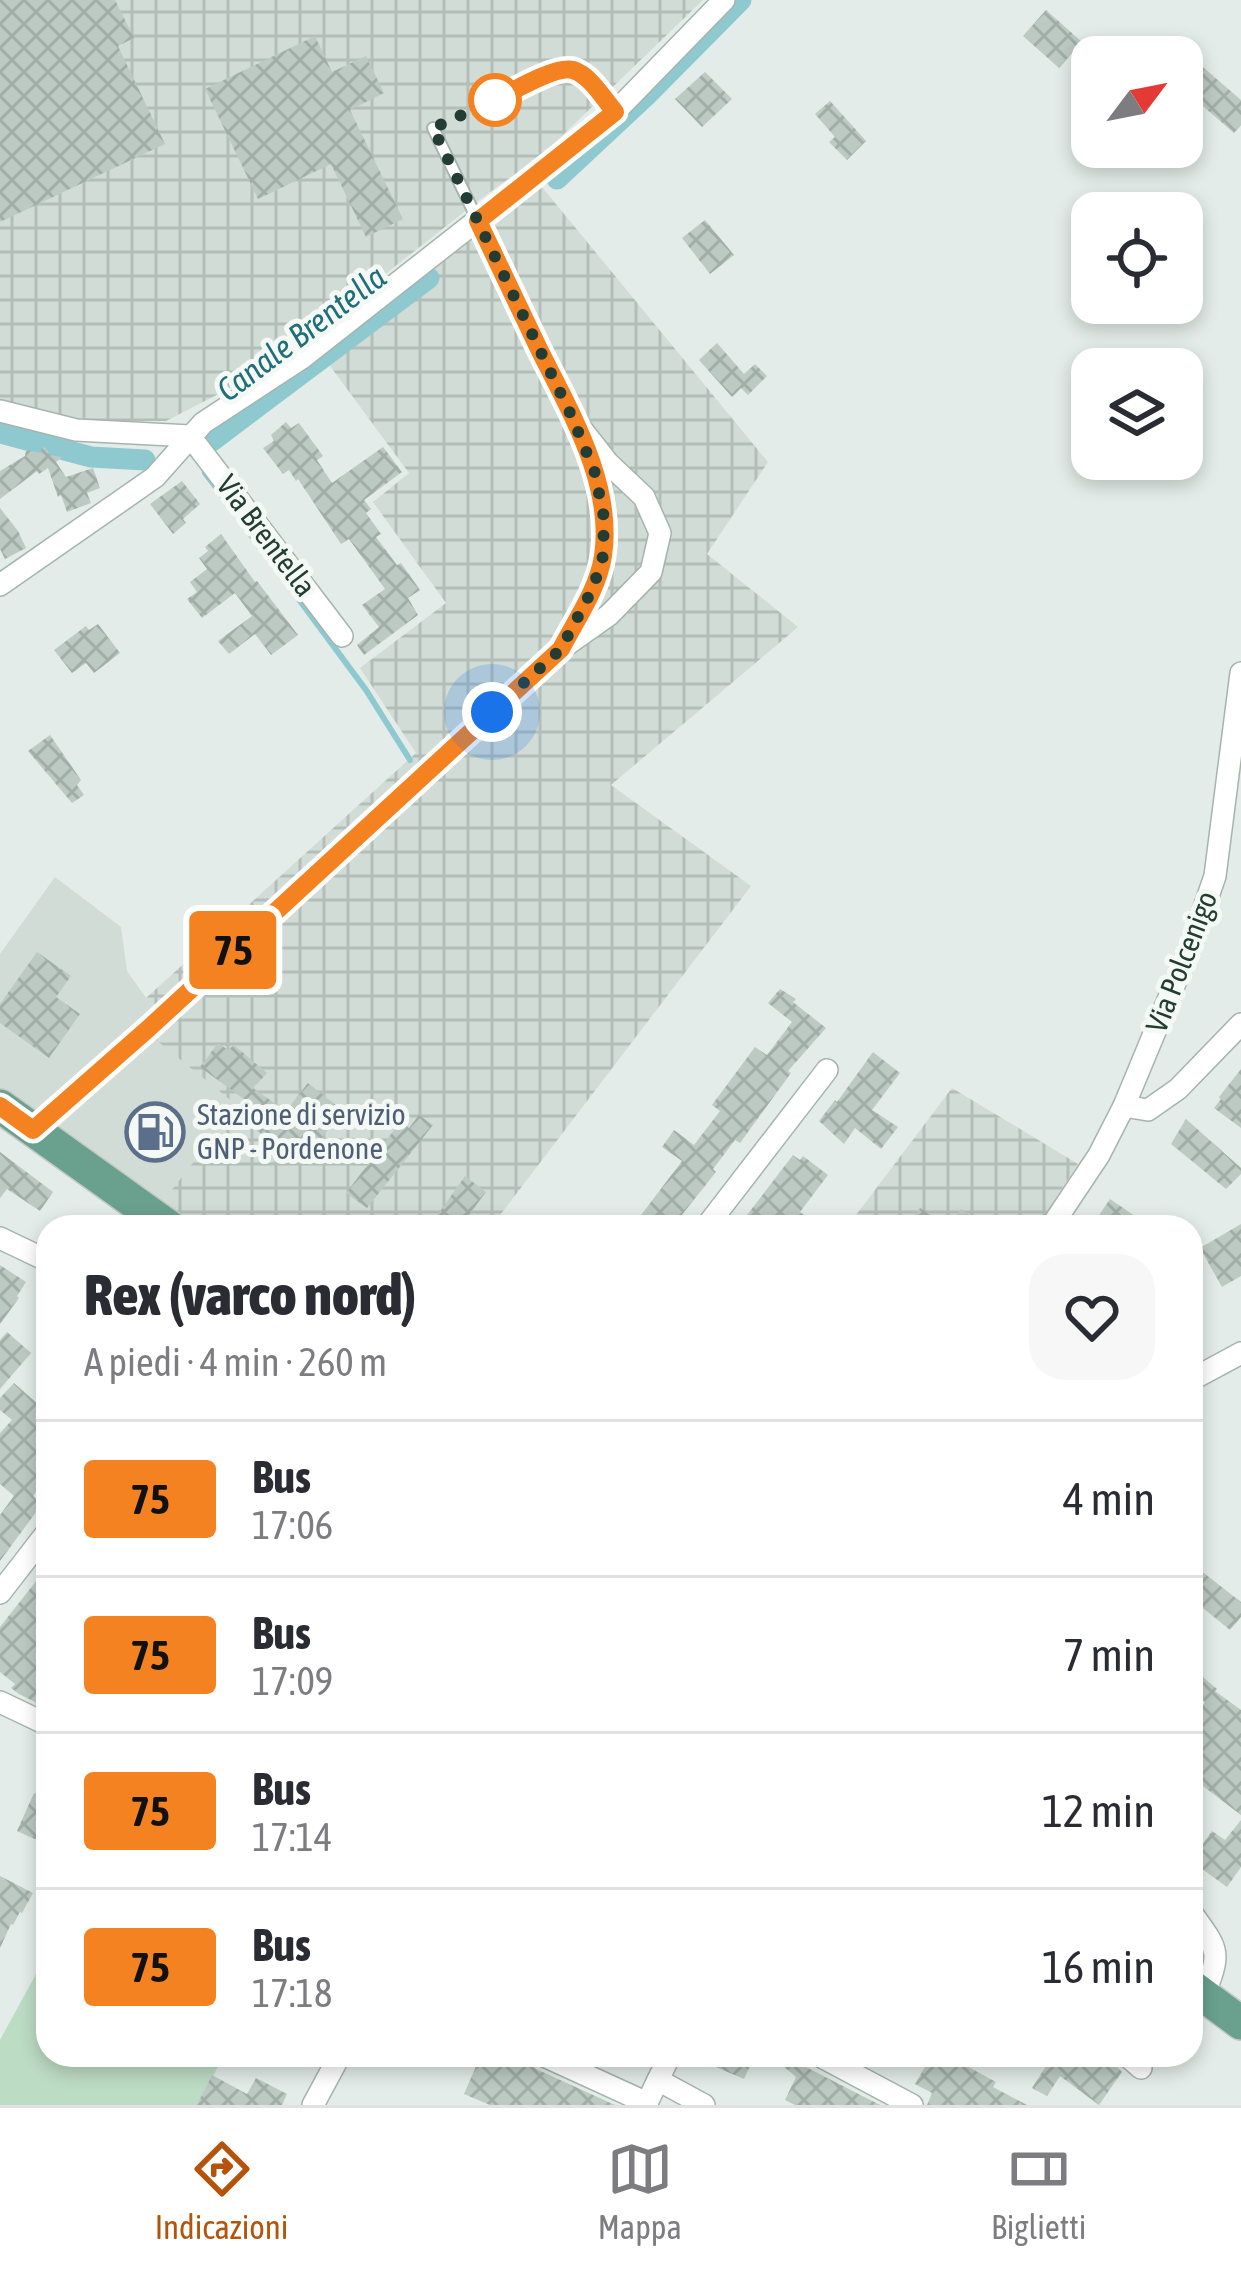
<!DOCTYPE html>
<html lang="it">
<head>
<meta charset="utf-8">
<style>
	body { margin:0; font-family:"Asap Condensed",sans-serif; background:#f7f7f7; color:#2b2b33; height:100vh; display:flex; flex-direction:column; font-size:45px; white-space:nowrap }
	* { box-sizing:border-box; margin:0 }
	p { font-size:39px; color:#7c7c81 }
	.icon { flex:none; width:66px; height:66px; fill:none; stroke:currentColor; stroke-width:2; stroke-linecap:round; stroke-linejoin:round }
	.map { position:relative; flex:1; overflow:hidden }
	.drawer { position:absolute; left:36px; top:1215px; width:1167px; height:852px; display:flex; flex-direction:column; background:#fff; border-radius:36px; box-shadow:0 6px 18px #0003 }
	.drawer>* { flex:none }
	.badge { padding:0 24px; border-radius:9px; font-size:42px; line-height:78px }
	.needle { width:78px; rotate:58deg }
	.tools { position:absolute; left:1071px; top:36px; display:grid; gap:24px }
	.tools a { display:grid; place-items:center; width:132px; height:132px; border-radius:24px; background:#fff; box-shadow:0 6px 18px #0003; font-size:60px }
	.you { position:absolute; width:60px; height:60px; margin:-30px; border:9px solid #fff; border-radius:50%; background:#1a73e8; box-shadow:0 0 0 18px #1a73e833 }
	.map>.badge { position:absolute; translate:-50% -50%; box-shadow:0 0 0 6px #fff }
	.round { display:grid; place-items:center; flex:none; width:126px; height:126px; border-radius:36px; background:#f7f7f7 }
	.summary { display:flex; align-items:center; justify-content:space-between; height:204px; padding:0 48px }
	h1 { font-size:57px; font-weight:800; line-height:90px }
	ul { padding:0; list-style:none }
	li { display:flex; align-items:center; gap:36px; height:156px; padding:0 48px; border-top:3px solid #e1e1e2 }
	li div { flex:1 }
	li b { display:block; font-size:45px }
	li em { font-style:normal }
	li .badge { min-width:132px; font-weight:700; text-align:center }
	.tabs { display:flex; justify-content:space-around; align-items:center; height:168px; border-top:3px solid #e1e1e2; background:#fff; font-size:33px; color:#7c7c81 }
	.tabs a { display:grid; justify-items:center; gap:6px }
	.tabs .selected { color:#b45309 }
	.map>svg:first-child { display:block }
</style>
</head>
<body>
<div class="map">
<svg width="1241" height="2105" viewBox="0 0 1241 2105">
	<defs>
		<pattern id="industrial-grid" width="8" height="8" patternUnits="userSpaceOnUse" patternTransform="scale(3)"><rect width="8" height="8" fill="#d2dcd7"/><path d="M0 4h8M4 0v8" fill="none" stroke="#b4beb9"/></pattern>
		<pattern id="building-cross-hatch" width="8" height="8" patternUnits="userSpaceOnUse" patternTransform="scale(3)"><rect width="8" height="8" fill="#bccac3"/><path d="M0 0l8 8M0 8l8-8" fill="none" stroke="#a1aea8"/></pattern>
	</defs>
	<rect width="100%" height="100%" fill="#e3ece8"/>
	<!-- built -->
	<polygon fill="#d2dcd7" points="55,877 121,927 127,971 156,1012 141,1027 239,1106 155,1211 0,1100 0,954"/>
	<!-- industrial -->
	<g fill="url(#industrial-grid)">
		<polygon points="0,0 703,0 543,154 478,201 294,346 232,387 166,421 102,421 30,412 0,404"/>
		<polygon points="537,181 768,462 707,554 798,627 611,785 751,886 491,1227 178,1227 155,1211 238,1106 140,1027 156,1012 146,998 416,753 360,668 446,603 373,502 409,473 319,351"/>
		<polygon points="952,1088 1078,1164 1037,1227 847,1227"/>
	</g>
	<!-- grass -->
	<polygon fill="#bddcc4" points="48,1952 48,2055 224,2055 198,2105 0,2105 0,2040"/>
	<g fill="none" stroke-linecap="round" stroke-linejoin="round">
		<!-- stream -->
		<g stroke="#8ec9cf" stroke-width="6">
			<polyline points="205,473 225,499"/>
			<polyline points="243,524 262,550"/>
			<polyline points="289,586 366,690 410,760"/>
		</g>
		<!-- canal -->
		<g stroke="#8ec9cf" stroke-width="21">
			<polyline points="557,179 647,95 741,0"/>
			<polyline points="0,433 91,457 145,460"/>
			<polyline points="212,441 429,278"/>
		</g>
	</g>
	<!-- building -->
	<g fill="url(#building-cross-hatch)">
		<polygon points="0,0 115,0 134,38 118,46 165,144 0,222"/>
		<polygon points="1046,10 1082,42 1059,68 1023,36"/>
		<polygon points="315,36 332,72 366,56 384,93 350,110 403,219 366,237 331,164 258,199 205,89"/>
		<polygon points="1197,62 1241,100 1241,125 1234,133 1182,88 1182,78"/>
		<polygon points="705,72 732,99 702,127 675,99"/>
		<polygon points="830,101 866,141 847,160 829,142 835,137 815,114"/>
		<polygon points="705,220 734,255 710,274 682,238"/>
		<polygon points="717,343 744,374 755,364 767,376 748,395 741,388 732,397 699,360"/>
		<polygon points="286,422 291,428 299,423 323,456 317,460 332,483 383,447 402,472 364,500 371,509 366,513 381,534 376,537 397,565 401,563 420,590 408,598 418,615 364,655 357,645 379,627 362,605 385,589 349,539 341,544 298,479 296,481 289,470 283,474 263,448 274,441 271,435"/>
		<polygon points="45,447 50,455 62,457 56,462 66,477 93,468 100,488 87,493 91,503 67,512 61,495 58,497 48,468 39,474 37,471 0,499 0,471 25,456 26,450 42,453 41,449"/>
		<polygon points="182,481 200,504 183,519 186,523 173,534 150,504"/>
		<polygon points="0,508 18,531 26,548 5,559 0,549"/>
		<polygon points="221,534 255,582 257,581 298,635 271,655 255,634 229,654 218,641 252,616 235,593 202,618 187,599 197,592 190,582 207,569 199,558 208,551 205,547"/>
		<polygon points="98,624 120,653 94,673 86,663 72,673 54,650 86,626 89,630"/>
		<polygon points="50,735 81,780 77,785 84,795 72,803 28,751"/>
		<polygon points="37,952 71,976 56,997 80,1014 49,1058 0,1023 0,1004"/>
		<polygon points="780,989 796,999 793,1002 826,1028 788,1071 791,1073 740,1143 735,1140 713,1169 716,1172 681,1216 684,1218 677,1227 632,1227 682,1161 662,1147 674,1130 694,1145 720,1111 712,1105 755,1047 767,1055 792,1022 768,1003"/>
		<polygon points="218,1043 228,1050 234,1045 267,1073 253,1088 286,1111 308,1083 342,1110 322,1138 328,1143 311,1166 298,1157 296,1159 249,1125 260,1111 200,1067"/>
		<polygon points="873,1052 900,1073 872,1110 898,1127 881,1149 855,1128 844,1144 819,1121 835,1100 837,1102"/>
		<polygon points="1241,1069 1241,1128 1214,1108 1221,1099 1219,1097"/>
		<polygon points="419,1115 433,1125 367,1208 346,1193 401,1121 409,1128"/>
		<polygon points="1186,1119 1241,1168 1241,1174 1226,1189 1171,1144"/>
		<polygon points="0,1152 53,1192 40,1211 7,1189 0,1198"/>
		<polygon points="793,1155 800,1160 803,1156 828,1175 800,1212 821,1227 754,1227 744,1219"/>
		<polygon points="465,1176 486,1192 460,1227 429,1227"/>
		<polygon points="1110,1199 1151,1227 1091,1227"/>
		<polygon points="920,1208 949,1226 961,1209 985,1227 906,1227"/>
		<polygon points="1241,1224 1241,1276 1222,1287 1200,1248"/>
		<polygon points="0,1265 26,1282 17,1296 19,1298 0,1324"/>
		<polygon points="7,1332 31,1353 0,1389 0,1340"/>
		<polygon points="14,1383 48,1413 48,1476 33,1496 42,1504 0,1561 0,1515 14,1496 0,1484 0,1433 12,1420 0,1410 0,1398"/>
		<polygon points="1191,1563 1241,1602 1241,1617 1230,1630 1192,1599 1198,1591 1191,1585"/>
		<polygon points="48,1566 48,1638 37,1650 48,1657 48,1700 41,1705 19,1694 11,1688 15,1684 0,1672 0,1627"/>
		<polygon points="1191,1667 1217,1689 1215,1691 1241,1710 1241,1815 1191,1777 1191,1723 1205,1702 1191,1691"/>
		<polygon points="34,1793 48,1799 48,1845 17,1831"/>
		<polygon points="1241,1820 1241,1867 1227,1887 1191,1861 1212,1831 1225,1840"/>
		<polygon points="0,1876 33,1893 22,1913 20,1912 13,1925 11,1924 0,1948"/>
		<polygon points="481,2055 516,2055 528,2060 536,2069 615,2105 490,2105 464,2094"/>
		<polygon points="688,2055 755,2055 744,2079"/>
		<polygon points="770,2055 803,2055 805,2061 802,2065 880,2105 795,2105 785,2100 796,2077"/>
		<polygon points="932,2055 950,2062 952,2058 996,2082 993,2087 1027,2105 927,2105 932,2093 915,2084"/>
		<polygon points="1053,2055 1111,2055 1112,2061 1122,2072 1099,2105 1060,2076 1047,2096 1032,2088"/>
		<polygon points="212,2075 247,2094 256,2078 287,2094 282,2105 197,2105"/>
	</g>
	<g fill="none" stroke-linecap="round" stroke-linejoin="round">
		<defs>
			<g id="service">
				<path d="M 491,103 C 508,94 555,64 573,70 C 590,75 604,99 615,112"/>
				<polyline points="433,128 478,221"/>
			</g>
			<g id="minor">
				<path d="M 478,221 C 499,266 521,311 542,355 C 571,416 615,487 603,557 C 598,587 579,615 565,641"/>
				<polyline points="0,411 76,430 190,436 342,636"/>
				<polyline points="0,585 155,477 203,423 302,358 615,112 724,0"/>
				<polyline points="1124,1106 1148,1110 1178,1089 1241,1024"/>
				<polyline points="33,1129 149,1027 561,649 609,615 651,572 660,533 644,497 608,463 572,417"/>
				<polyline points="706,1227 827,1070"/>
				<polyline points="1051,1227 1099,1155 1124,1106 1193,940 1215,876 1241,673"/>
				<polyline points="0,1238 48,1261"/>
				<polyline points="1191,1380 1241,1353"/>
				<polyline points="0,1593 48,1531"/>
				<polyline points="0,1702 42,1722 48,1718"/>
				<path d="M 1191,1912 C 1218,1950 1222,1950 1204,1995"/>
				<polyline points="542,2055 647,2103"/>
				<polyline points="818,2055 912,2105"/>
				<polyline points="1126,2055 1141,2068"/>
				<polyline points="658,2080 704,2105"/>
				<polyline points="313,2105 340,2055"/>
				<polyline points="646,2105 670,2055"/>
			</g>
			<g id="primary">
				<polyline points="0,1106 169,1227"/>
				<polyline points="1191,1986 1241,2023"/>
			</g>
		</defs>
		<!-- service casing -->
		<use href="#service" stroke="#a6b4ae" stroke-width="14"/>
		<!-- minor casing -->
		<use href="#minor" stroke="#a6b4ae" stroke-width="24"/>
		<!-- primary casing -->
		<use href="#primary" stroke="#c2c9c6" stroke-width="36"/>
		<!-- service -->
		<use href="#service" stroke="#fff" stroke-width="10"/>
		<!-- minor -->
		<use href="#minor" stroke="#fff" stroke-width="21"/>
		<!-- primary -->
		<use href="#primary" stroke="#6aa08e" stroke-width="33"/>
	</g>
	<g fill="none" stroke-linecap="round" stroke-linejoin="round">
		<defs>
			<path id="line" d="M 0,1106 L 33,1130 L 149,1028 L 561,649 C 576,620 598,589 603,556 C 614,483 569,410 538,347 C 518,305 498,263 478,221 L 615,112 C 604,99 590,75 573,70 C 555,65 508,94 490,103"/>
		</defs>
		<!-- line casing -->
		<use href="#line" stroke="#fff" stroke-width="27"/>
		<!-- line -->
		<use href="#line" stroke="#f58220" stroke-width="18"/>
		<!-- walk -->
		<polyline stroke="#243d34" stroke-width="12" stroke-dasharray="0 21.6" points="492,712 561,649 593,588 603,556 604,518 595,473 572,417 433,128 495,100"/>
	</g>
	<!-- icons -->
	<defs>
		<symbol id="fuel-ring" viewBox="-11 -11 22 22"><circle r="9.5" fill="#f4f9f6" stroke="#5c6f8a" stroke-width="1.5"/><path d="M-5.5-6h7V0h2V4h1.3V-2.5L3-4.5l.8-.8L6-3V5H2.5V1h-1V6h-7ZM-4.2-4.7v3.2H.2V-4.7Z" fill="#5c6f8a"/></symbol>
	</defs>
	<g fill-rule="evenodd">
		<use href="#fuel-ring" x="122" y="1099" width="66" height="66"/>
	</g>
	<!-- markers -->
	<circle fill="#fff" stroke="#f58220" stroke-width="6" cx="495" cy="100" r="24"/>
	<g text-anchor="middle" stroke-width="10" stroke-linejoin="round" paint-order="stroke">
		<!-- street labels -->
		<g font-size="30" fill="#243d34" stroke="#f4f9f6">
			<text transform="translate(266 536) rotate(53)" y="10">Via Brentella</text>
			<text transform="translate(1182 962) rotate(-69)" y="10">Via Polcenigo</text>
		</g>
		<!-- service labels -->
		<g font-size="30" fill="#4e5e75" stroke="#f4f9f6" text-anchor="start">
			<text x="197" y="1125">Stazione di servizio<tspan x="197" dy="34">GNP - Pordenone</tspan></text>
		</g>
		<!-- water labels -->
		<g font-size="33" font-style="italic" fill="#206e77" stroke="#f4f9f6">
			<text transform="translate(301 333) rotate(-37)" y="12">Canale Brentella</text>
		</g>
	</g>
</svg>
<div class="tools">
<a><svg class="needle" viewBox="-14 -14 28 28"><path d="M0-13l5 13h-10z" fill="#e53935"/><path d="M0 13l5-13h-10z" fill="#7c7c81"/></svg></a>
<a><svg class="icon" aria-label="locate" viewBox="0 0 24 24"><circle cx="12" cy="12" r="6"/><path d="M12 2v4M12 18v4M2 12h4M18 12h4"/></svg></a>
<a><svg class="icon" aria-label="layers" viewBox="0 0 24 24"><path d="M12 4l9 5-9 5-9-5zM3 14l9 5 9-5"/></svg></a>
</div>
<div class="you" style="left:492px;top:712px"></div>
<b class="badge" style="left:233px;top:950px;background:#f58220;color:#111">75</b>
<section class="drawer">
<div class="summary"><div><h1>Rex (varco nord)</h1><p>A piedi · 4 min · 260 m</p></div><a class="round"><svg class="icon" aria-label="heart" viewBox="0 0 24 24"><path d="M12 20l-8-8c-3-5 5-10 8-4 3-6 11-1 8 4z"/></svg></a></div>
<ul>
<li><span class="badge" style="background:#f58220;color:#111">75</span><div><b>Bus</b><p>17:06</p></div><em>4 min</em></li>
<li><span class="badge" style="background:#f58220;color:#111">75</span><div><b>Bus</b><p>17:09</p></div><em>7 min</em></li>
<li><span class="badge" style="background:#f58220;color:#111">75</span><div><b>Bus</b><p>17:14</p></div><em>12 min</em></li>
<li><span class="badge" style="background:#f58220;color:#111">75</span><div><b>Bus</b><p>17:18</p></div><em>16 min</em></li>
</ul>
</section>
</div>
<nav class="tabs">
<a class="selected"><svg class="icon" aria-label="directions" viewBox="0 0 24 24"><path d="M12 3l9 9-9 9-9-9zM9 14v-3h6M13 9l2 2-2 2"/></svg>Indicazioni</a>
<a><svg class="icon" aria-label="map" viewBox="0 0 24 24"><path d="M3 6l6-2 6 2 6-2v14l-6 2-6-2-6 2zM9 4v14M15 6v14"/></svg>Mappa</a>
<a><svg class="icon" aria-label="tickets" viewBox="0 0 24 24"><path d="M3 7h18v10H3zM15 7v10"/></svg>Biglietti</a>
</nav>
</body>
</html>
